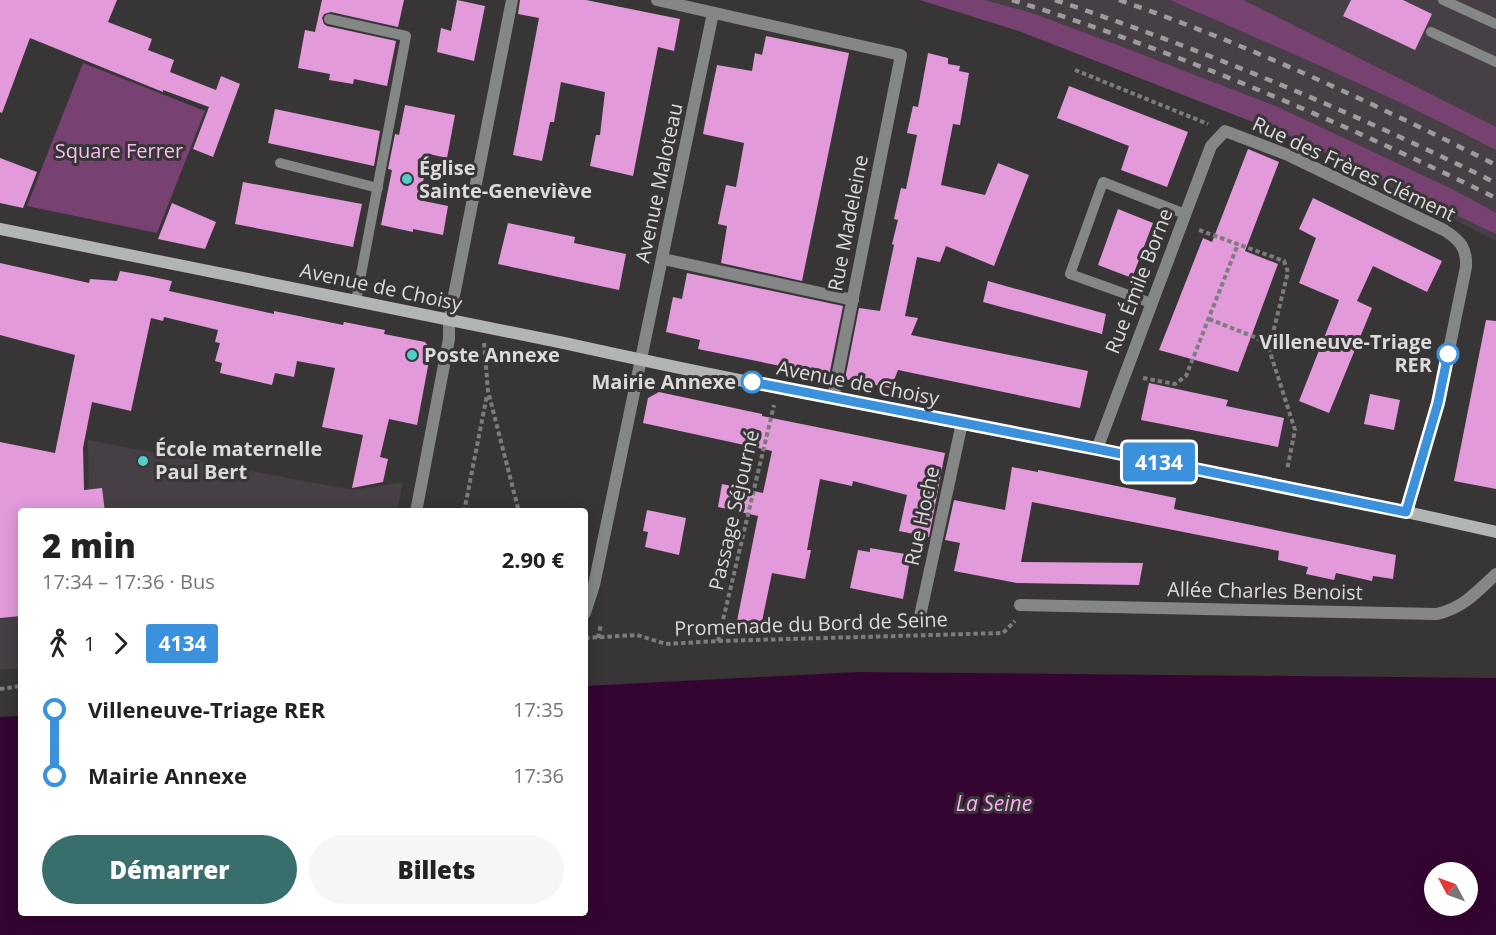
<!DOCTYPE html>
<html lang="fr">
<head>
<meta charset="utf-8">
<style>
	body { margin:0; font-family:"Open Sans",sans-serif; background:#f6f6f6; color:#222; height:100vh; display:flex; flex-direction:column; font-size:22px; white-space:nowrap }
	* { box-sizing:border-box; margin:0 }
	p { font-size:20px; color:#767676 }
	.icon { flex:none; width:33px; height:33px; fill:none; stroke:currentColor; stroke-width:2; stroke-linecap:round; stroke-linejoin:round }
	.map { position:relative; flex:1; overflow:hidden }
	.side { position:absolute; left:18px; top:508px; width:570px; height:408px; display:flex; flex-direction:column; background:#fff; border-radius:6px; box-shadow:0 3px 15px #0003 }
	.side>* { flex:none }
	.badge { padding:0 12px; border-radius:4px; font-size:21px; line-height:39px }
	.needle { width:39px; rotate:311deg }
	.fabs { position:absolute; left:1424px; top:862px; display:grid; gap:12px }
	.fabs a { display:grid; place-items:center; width:54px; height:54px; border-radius:50%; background:#fff; box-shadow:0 3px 15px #0003; font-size:30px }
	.map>.badge { position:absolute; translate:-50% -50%; box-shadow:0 0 0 3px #fff }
	.legs { display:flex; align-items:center; gap:9px; height:66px; padding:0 24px; font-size:20px }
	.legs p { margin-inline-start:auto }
	.head { display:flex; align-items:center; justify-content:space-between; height:102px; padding:0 24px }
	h1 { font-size:33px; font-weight:800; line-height:45px }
	.cta { display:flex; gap:12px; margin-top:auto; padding:12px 24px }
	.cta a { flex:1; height:69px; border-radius:36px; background:#386f6d; color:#fff; font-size:24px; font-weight:800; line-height:69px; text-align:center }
	.cta a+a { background:#f6f6f6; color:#222 }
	ul { padding:0 24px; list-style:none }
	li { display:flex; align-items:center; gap:21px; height:66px; font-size:22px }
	li i { display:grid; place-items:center; width:9px; height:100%; margin:0 8px; background:currentColor }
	li i::after { content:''; width:15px; height:15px; margin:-8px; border:4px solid; border-radius:50%; background:#fff }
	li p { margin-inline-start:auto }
	li:first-child i { background:linear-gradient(#0000 50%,currentColor 0) }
	li:last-child i { background:linear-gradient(currentColor 50%,#0000 0) }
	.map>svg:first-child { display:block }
</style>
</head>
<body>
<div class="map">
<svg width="1496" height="935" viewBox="0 0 1496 935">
	<rect width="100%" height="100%" fill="#383537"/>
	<!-- built -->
	<g fill="#463f45">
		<polygon points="920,0 1496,0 1496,241 1299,140 1019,31"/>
		<polygon points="88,440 352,490 403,482 397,511 67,512 89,510"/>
		<polygon points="21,515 21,668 0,670 0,516"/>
	</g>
	<!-- green -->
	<g fill="#774271">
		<polygon points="920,0 985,0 1032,13 1120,46 1278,107 1456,191 1496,213 1496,234 1299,140 1019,31"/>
		<path d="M 1170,0 L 1243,0 L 1496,127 L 1496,150 C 1390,95 1279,48 1170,0 Z"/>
		<polygon points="83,63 205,111 157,233 27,206"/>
	</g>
	<!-- water -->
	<path fill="#350532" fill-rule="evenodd" d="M 858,672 L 1496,678 L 1496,935 L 0,935 L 0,717 L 21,716 L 21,914 L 585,914 L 585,686 ZM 1434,873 L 1467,873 L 1467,906 L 1434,906 Z"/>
	<!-- building -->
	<g fill="#e29ada">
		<polygon points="0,0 117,0 108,22 152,39 148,50 174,60 170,72 216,90 221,76 240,84 213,157 193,149 209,107 163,90 163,92 30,38 2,113 0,112"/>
		<polygon points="322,0 404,0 398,27 331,12 324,14 322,18 324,24 327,26 396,41 387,86 354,79 353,84 329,80 330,74 298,68 305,30 315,32"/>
		<polygon points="457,0 485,6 474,61 437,52 441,28 451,31"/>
		<polygon points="520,0 586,0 680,19 674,51 658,47 633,176 590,166 596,135 600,135 605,92 561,82 554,122 550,122 542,161 513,155 539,18 518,14"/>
		<polygon points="1351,0 1403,0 1432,14 1415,50 1343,16"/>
		<polygon points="766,36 849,53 802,281 721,263 727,226 718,224 726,185 736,187 744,143 703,134 705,123 717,65 752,71 755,53 762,55"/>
		<polygon points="928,53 948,58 948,64 960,66 959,71 969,73 960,125 953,124 941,185 985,195 998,163 1029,175 994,266 946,246 940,262 917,257 905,316 918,318 911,335 1088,371 1080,408 898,370 891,388 845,379 859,308 880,311 894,245 892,244 898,220 894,219 901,188 906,189 917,135 907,133 913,106 918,107"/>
		<polygon points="1069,86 1188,132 1167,187 1121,170 1129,146 1057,118"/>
		<polygon points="405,105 455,115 447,158 429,154 419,200 448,206 443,235 413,229 413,232 381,225 392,170 388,169 395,134 399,135"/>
		<polygon points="275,109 380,131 374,166 268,143"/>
		<polygon points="1248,149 1279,162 1245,251 1278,264 1238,372 1159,350 1203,238 1212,242"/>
		<polygon points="0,158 37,172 23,208 0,203"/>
		<polygon points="243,182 362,204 353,247 235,224"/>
		<polygon points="1313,198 1442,261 1427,292 1373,266 1357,301 1372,308 1329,413 1299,401 1339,300 1299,283 1316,238 1299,229"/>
		<polygon points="172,203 216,222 205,249 158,239"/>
		<polygon points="1118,209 1153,223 1132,278 1098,265"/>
		<polygon points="508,223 575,237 574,243 626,254 619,290 498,264"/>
		<polygon points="0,263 89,283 90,279 117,281 120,271 148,276 172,281 169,291 274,314 274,311 343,325 344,322 385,330 384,334 425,342 431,350 417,425 389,419 380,457 388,459 383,482 352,488 363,435 322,427 335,368 297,361 294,377 275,373 272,385 220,373 222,363 215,361 220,343 215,342 218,330 164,317 163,321 151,318 131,411 92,402 83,448 84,490 102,488 105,512 21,512 21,616 0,618 0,442 55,453 75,355 0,335"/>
		<polygon points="687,273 843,306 829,376 698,349 700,340 666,332 673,297 682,299"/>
		<polygon points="988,281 1106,314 1102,334 983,302"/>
		<polygon points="1486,320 1496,321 1496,489 1454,481"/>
		<polygon points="1149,383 1228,400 1226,406 1284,418 1278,447 1141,420"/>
		<polygon points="659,392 762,414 762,416 945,453 929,537 899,531 907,495 853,481 852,486 820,479 807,550 811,550 805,579 772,573 760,631 736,626 758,516 718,507 722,484 763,493 772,451 643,423 648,398"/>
		<polygon points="1370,394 1400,400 1394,430 1364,424"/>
		<polygon points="1012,467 1038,472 1038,470 1176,498 1174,509 1396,555 1393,579 1373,576 1372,581 1336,573 1334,580 1306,574 1308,567 1278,560 1279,551 1032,502 1021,562 1143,563 1139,585 1017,583 954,571 960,543 945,540 954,500 1005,510"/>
		<polygon points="647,510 686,518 679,555 645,547 648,532 643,531"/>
		<polygon points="870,548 911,555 903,599 850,588 858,550 870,552"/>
	</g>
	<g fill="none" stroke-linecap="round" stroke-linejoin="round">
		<!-- path -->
		<g stroke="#7d7b7c" stroke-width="4" stroke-dasharray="4.5 3" stroke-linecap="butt">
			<polyline points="1075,70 1208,124"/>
			<polyline points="1199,230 1284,261 1288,272 1269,349 1295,430 1287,470"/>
			<polyline points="1209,319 1257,338 1269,349"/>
			<polyline points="484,343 488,391 519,512"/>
			<polyline points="1143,378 1175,384 1186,376 1238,244"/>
			<polyline points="464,512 487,395"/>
			<polyline points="585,638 637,635 666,644 718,641 1003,633 1015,621"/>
			<polyline points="598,638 601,624"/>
			<polyline points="718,641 774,405"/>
			<polyline points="0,689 21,686"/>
		</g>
		<!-- service -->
		<g stroke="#858787" stroke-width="10">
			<polyline points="1443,0 1496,24"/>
			<polyline points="329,19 406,36 356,301"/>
			<polyline points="1431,32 1496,62"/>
			<polyline points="280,163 378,188"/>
			<polyline points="1151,303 1070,274 1103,182 1185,214"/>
		</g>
		<!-- minor -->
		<g stroke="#858787" stroke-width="12">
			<polyline points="657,0 901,55 833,398"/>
			<polyline points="663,259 853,300"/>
			<path d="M 1097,449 L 1211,146 L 1225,131 L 1288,155 L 1444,230 C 1460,240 1467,248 1466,267 L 1438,403 L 1406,512"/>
			<polyline points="416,512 449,339 449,321 512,0"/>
			<path d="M 1020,605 L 1437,614 C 1463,608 1477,592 1496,574"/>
			<polyline points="585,613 594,585 713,13"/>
			<polyline points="920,616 962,423"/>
		</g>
		<!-- secondary -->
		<path stroke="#b2b5b5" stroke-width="12" d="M 0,229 L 564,343 C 874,412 1187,461 1496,532"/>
		<!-- rail -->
		<g stroke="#9e9b9d" stroke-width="4.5" stroke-dasharray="8 8" stroke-linecap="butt">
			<path d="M 1012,0 C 1179,52 1339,121 1496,198"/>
			<path d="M 1055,0 C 1207,51 1353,112 1496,183"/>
			<path d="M 1119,0 C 1249,45 1373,103 1496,165"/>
		</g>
	</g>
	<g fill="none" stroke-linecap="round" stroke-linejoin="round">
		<defs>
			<polyline id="line-1" points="752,382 1097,449 1406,512 1438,403 1448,354"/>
		</defs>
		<!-- line-1 casing -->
		<use href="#line-1" stroke="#fff" stroke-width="14"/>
		<!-- line-1 -->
		<use href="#line-1" stroke="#3c91dc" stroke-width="9"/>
	</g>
	<!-- markers -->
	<g fill="#53cdc9" stroke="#383537" stroke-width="2">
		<circle cx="407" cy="179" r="6"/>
		<circle cx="412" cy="355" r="6"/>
		<circle cx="143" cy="461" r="6"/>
	</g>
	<g fill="#fff" stroke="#3c91dc" stroke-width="3">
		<circle cx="1448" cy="354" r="10"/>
		<circle cx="752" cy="382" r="10"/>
	</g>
	<g text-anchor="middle" stroke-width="6" stroke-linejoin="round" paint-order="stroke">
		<!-- park labels -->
		<g font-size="20" fill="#f6bfef" stroke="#383537">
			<text x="119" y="158">Square Ferrer</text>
		</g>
		<!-- poi labels -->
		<g font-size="20" font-weight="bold" fill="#dcdadb" stroke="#383537" text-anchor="start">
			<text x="419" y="175">Église<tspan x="419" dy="23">Sainte-Geneviève</tspan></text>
			<text x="424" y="362">Poste Annexe</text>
			<text x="155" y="456">École maternelle<tspan x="155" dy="23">Paul Bert</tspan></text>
		</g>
		<!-- street labels -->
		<g font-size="20" fill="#dcdadb" stroke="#383537">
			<text transform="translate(1354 169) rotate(25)" y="7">Rue des Frères Clément</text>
			<text transform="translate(659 183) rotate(-78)" y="7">Avenue Maloteau</text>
			<text transform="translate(848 223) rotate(-79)" y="7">Rue Madeleine</text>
			<text transform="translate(1139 281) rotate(-69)" y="7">Rue Émile Borne</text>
			<text transform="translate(381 287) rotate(12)" y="7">Avenue de Choisy</text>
			<text transform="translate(858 383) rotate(11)" y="7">Avenue de Choisy</text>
			<text transform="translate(734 510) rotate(-77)" y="7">Passage Séjourné</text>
			<text transform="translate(922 516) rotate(-78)" y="7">Rue Hoche</text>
			<text transform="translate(1265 591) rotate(1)" y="7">Allée Charles Benoist</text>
			<text transform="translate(811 624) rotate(-2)" y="7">Promenade du Bord de Seine</text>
		</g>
		<!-- stop labels -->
		<g font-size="20" font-weight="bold" fill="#dcdadb" stroke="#383537" text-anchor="end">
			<text x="1432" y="349">Villeneuve-Triage<tspan x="1432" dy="23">RER</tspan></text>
			<text x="736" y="389">Mairie Annexe</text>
		</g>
		<!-- water labels -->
		<g font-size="21" font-style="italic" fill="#f9aff0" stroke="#383537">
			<text x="994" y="811">La Seine</text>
		</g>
	</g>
</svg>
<div class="fabs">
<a><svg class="needle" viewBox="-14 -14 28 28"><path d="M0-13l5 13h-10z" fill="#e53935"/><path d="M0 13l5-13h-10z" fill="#767676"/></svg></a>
</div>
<b class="badge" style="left:1159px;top:462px;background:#3c91dc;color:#fff">4134</b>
<section class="side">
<div class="head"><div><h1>2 min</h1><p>17:34 – 17:36 · Bus</p></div><b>2.90 €</b></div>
<div class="legs"><svg class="icon" aria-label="walk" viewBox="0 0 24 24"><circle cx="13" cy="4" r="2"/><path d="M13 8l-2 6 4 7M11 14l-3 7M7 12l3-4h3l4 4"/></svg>1<svg class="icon" aria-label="forward" viewBox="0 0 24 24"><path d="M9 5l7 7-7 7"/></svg><b class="badge" style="background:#3c91dc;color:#fff">4134</b></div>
<ul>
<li><i style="color:#3c91dc"></i><b>Villeneuve-Triage RER</b><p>17:35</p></li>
<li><i style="color:#3c91dc"></i><b>Mairie Annexe</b><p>17:36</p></li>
</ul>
<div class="cta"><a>Démarrer</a><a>Billets</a></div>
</section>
</div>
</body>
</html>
